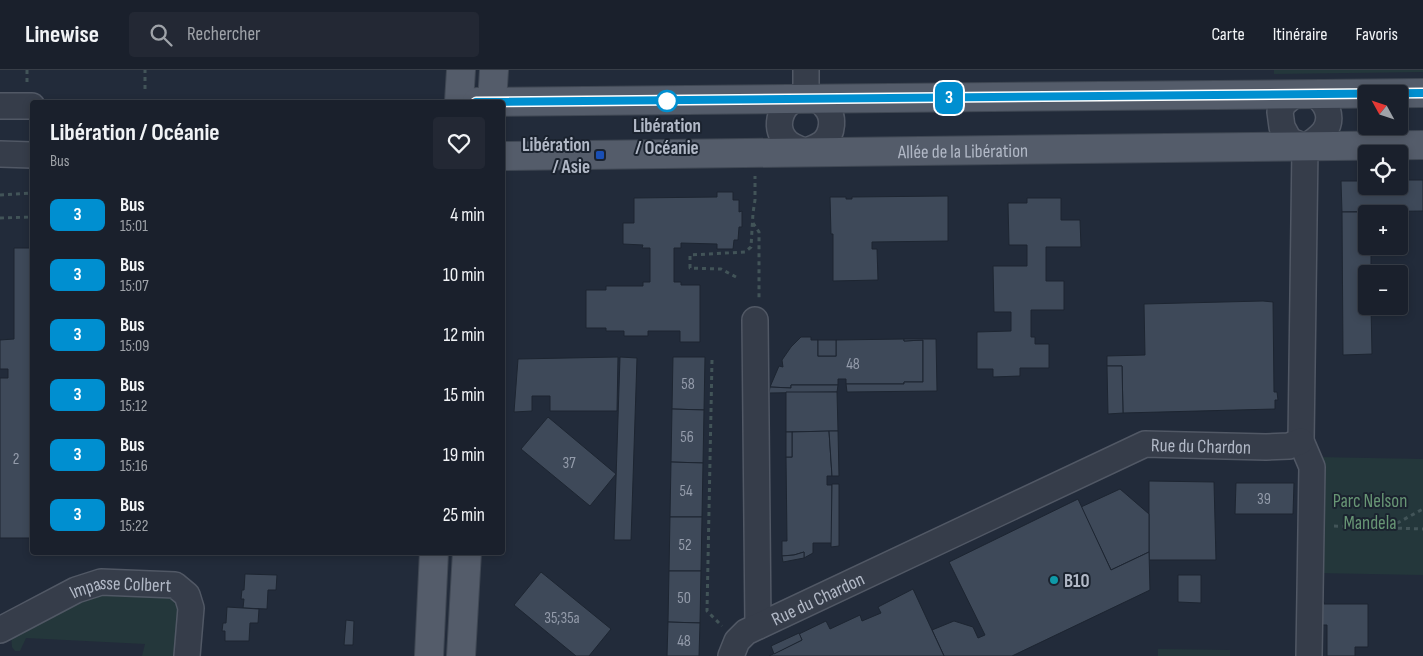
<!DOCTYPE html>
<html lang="fr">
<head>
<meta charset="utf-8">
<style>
	body { margin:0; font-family:"Sofia Sans Condensed",sans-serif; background:#232834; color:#f1f3f6; height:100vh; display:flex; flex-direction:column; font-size:19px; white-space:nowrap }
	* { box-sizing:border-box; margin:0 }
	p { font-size:16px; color:#9fa3a9 }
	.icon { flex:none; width:28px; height:28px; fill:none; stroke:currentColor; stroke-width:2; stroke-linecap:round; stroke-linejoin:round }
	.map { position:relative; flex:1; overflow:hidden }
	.side { position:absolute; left:30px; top:30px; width:475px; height:455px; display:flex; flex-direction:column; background:#1a202c; border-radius:5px; box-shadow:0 2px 8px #0003,0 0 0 1px #383e48 }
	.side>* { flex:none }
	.badge { padding:0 10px; border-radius:8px; font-size:18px; line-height:32px }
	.needle { width:32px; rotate:310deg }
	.fabs { position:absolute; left:1358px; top:15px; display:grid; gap:10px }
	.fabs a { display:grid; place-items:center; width:50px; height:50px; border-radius:5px; background:#1a202c; box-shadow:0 2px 8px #0003,0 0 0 1px #383e48; font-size:25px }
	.map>.badge { position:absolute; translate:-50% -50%; box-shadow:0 0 0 2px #fff }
	.round { display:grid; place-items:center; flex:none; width:52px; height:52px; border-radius:5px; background:#232834 }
	.overview { display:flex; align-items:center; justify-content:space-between; height:85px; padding:0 20px }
	h1 { font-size:24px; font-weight:700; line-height:38px }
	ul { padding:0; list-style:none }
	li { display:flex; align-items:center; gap:15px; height:60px; padding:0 20px }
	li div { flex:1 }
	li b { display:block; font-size:19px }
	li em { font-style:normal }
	li .badge { min-width:55px; font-weight:700; text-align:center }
	header { display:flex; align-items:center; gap:30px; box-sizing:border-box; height:70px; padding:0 25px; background:#1a202c; border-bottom:1px solid #383e48 }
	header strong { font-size:24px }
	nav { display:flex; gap:28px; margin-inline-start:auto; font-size:18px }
	.search { width:350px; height:45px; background:#232834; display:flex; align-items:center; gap:12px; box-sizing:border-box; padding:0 18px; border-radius:5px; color:#9fa3a9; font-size:19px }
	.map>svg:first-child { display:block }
</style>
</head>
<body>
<header>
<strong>Linewise</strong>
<div class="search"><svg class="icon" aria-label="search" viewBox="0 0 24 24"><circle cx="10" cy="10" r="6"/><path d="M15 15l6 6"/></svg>Rechercher</div>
<nav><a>Carte</a><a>Itinéraire</a><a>Favoris</a></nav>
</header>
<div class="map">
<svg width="1423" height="586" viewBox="0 0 1423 586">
	<rect width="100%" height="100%" fill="#222b3a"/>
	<!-- green -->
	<g fill="#24373b">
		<polygon points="1274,0 1423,0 1423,2 1274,4"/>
		<polygon points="1316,387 1423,389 1423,505 1316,503"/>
		<polygon points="113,524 167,526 175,531 181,540 177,581 173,586 142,586 145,574 26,568 20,581 15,581 12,577 11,565 68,537 95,526"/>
		<polygon points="1158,579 1230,580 1230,586 1158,586"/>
	</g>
	<!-- building -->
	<g fill="#3e4959" stroke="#1d2531">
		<polygon points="1399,110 1423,110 1423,141 1342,142 1341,111 1366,111 1366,116 1399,116"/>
		<polygon points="717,122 733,122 733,130 739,130 739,142 742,141 742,157 739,157 738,170 734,170 733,179 717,179 717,174 681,173 681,178 674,178 674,212 681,212 681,215 700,215 700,272 680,272 680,261 648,261 648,266 624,266 624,261 606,261 606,258 586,258 586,220 606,220 606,216 643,216 643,212 650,212 650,178 642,178 643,175 623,174 623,153 634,153 634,128 717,127"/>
		<polygon points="948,126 948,171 872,172 872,179 877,179 878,210 833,211 833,164 831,164 830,127 846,127 846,129 852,129 852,127"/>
		<polygon points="1027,128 1061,128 1061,150 1080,150 1081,177 1046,177 1046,211 1064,211 1064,240 1031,240 1031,267 1035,267 1035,274 1049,274 1049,298 1020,298 1020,306 993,307 993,299 977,299 977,262 1011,261 1011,242 994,242 993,196 1027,196 1027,175 1009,175 1008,133 1027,133"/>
		<polygon points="1342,142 1370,142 1370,144 1366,144 1366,176 1371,176 1371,204 1366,204 1366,236 1371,236 1372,284 1343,285"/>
		<polygon points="14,178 32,178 32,468 0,468 0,308 8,308 8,299 0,299 0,270 14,269"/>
		<polygon points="1263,231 1273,232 1274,322 1277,322 1278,330 1275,330 1275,339 1123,343 1122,296 1107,296 1107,286 1145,285 1144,234"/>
		<polygon points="801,267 811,267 811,270 818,270 818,286 836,286 836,270 904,269 904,271 923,270 923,312 904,312 904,314 846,314 846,309 838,309 838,315 791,315 791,318 770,317 779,296 783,297 782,290 791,277"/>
		<polygon points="904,269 936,269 937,321 847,322 846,314 904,314 904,312 923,312 923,270 904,271"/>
		<rect x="818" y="270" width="18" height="16"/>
		<polygon points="618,287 617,341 550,341 550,326 532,326 532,341 514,342 518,289"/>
		<polygon points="620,287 637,288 631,470 614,470"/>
		<polygon points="673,287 705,287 704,340 672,339"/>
		<polygon points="1107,296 1122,296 1123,343 1108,344"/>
		<polygon points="791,315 838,315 837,322 769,323 770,317 791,318"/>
		<polygon points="786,322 837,322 838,361 786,362"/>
		<polygon points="672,339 704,340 703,393 671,392"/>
		<polygon points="548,347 616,404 590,436 521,379"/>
		<polygon points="829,361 832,406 827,406 827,415 832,415 832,473 813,473 813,483 804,488 804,482 794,485 782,486 782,471 787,471 786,387 792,387 792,362"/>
		<polygon points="829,361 838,361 839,406 832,406"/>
		<rect x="786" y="362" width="6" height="25"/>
		<polygon points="671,392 703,393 702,447 670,447"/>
		<polygon points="1149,411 1214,412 1216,490 1149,490"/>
		<polygon points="1236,413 1294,413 1293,444 1235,444"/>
		<polygon points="832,414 839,414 839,476 831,477"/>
		<polygon points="1120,419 1149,444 1149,482 1111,500 1081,437"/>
		<polygon points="1078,429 1111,500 1149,482 1150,520 1012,586 944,586 932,560 954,551 973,557 978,568 985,565 949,492"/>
		<polygon points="670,447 702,447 701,501 669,501"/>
		<polygon points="804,482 804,488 783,492 782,486 794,485"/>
		<polygon points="669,501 701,501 700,553 668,552"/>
		<polygon points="541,502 611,559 589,586 576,586 514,535"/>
		<polygon points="245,504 277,505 276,520 268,520 267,539 243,538 244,529 241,529 242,520 244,520"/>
		<polygon points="1178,505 1201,505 1201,533 1178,532"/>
		<polygon points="913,519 944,586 769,586 802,570 799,564 826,551 830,559 860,545 862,551 881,543 878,537"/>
		<polygon points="1322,532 1324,532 1324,534 1368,534 1368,577 1355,577 1355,586 1327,586 1327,555 1322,555"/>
		<polygon points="227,537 259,539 258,553 250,553 249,571 225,571 225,561 222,561 223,553 226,553"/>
		<polygon points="346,550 354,551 353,575 344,575"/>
		<polygon points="668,552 700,553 699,586 667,586"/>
		<polygon points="799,563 802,570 774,584 771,576"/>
	</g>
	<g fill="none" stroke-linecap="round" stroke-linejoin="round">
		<defs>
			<g id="minor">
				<polyline points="806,0 806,29"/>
				<path d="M 1295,24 L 1283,34 L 1280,42 L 1282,57 L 1289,70 L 1305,77 C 1312,73 1319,68 1324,62 C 1334,48 1327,31 1313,24"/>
				<path d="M 796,29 C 779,36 773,60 788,73 C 793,77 800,79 805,82 C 811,79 818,77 823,73 C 833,64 835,46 825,36 C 823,33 819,31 816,29"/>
				<polyline points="0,36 32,36"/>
				<polyline points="1305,77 1301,371 1312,397 1309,586"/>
				<polyline points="0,84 32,85"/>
				<polyline points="755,250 758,556"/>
				<path id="s1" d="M 0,560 L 76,520 L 101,512 L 175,515 L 187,525 L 191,538 L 187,586"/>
				<path id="s2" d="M 731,586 L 737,571 L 746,562 L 1145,374 L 1266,377 L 1289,376 L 1301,371"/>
			</g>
			<g id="major">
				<polyline points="459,32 461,0"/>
				<polyline points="477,32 1423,23"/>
				<polyline points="492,32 494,0"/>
				<path id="s3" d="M 502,86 L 1423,75"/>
				<polyline points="429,586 434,482"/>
				<polyline points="461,586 467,482"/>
			</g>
		</defs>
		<!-- minor casing -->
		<use href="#minor" stroke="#515865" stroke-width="28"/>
		<!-- major casing -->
		<use href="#major" stroke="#3f4753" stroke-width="30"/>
		<!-- path -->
		<g stroke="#425458" stroke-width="3" stroke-dasharray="4 4" stroke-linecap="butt">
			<polyline points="27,0 27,15"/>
			<polyline points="145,19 145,0"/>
			<polyline points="0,125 32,123"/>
			<polyline points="0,148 32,147"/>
			<polyline points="753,153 759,162 759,228"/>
			<polyline points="736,207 721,199 690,198 690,185 745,182 751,177 753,143 755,130 755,106"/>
			<polyline points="712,290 707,541 722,556"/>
			<polyline points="1334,456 1423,459"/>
			<polyline points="1390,457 1423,439"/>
		</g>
		<!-- minor -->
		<use href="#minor" stroke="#363d4a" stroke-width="25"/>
		<!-- major -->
		<use href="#major" stroke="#545c6a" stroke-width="28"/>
	</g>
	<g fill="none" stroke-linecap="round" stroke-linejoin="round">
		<defs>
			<polyline id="line" points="476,32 1423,23"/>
		</defs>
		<!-- line casing -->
		<use href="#line" stroke="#fff" stroke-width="11"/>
		<!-- line -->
		<use href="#line" stroke="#008fd0" stroke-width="8"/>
	</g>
	<!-- markers -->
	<circle fill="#fff" stroke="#008fd0" stroke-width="2.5" cx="667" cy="31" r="10"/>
	<rect fill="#1a4fb4" stroke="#1b232f" stroke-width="2" x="595" y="80" width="10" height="10" rx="2.5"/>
	<circle fill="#0f9aa8" stroke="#1b232f" stroke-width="2" cx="1054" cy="510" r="5"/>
	<g text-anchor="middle" stroke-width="4" stroke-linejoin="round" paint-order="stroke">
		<!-- number labels -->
		<g font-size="16" fill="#949cab">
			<text x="853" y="299">48</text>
			<text x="688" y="319">58</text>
			<text x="687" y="372">56</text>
			<text x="16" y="394">2</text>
			<text x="569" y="398">37</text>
			<text x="686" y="426">54</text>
			<text x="1264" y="434">39</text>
			<text x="685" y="480">52</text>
			<text x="684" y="533">50</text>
			<text x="562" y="553">35;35a</text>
			<text x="684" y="576">48</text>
		</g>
		<!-- stop labels -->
		<g font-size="19" font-weight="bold" fill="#b1b8c6" stroke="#1b232f">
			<text x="667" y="62">Libération<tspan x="667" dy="22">/ Océanie</tspan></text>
		</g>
		<!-- poi labels -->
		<g font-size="19" font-weight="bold" fill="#b1b8c6" stroke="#1b232f" text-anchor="end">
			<text x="590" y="81">Libération<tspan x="590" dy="22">/ Asie</tspan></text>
			<text x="1064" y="517" text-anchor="start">B10</text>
		</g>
		<!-- street labels -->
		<g font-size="19" fill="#b1b8c6" stroke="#1b232f">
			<text dy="7" stroke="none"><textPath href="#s3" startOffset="461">Allée de la Libération</textPath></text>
			<text dy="7" stroke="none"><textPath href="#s2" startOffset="526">Rue du Chardon</textPath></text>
			<text dy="7" stroke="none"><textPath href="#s1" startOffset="131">Impasse Colbert</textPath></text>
			<text dy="7" stroke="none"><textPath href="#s2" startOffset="108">Rue du Chardon</textPath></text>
		</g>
		<!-- park labels -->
		<g font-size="19" fill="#689675" stroke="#1b232f">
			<text x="1370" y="437">Parc Nelson<tspan x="1370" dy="22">Mandela</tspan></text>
		</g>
	</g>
</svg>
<div class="fabs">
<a><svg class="needle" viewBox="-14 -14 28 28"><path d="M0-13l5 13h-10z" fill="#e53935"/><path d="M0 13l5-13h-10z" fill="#9fa3a9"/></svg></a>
<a><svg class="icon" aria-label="locate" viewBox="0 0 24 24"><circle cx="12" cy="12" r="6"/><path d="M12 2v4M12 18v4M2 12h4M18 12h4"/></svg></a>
<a>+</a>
<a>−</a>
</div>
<b class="badge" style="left:949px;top:28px;background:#008fd0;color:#fff">3</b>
<section class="side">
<div class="overview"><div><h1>Libération / Océanie</h1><p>Bus</p></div><a class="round"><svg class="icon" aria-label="heart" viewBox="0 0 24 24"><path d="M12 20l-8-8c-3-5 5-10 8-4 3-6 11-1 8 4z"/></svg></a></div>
<ul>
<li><span class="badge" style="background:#008fd0;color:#fff">3</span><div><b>Bus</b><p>15:01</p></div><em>4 min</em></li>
<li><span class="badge" style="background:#008fd0;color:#fff">3</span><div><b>Bus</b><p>15:07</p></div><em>10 min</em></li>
<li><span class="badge" style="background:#008fd0;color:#fff">3</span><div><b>Bus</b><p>15:09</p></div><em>12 min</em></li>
<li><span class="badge" style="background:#008fd0;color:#fff">3</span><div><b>Bus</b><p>15:12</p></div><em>15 min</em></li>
<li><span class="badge" style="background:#008fd0;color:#fff">3</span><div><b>Bus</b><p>15:16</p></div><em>19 min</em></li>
<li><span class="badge" style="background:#008fd0;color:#fff">3</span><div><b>Bus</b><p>15:22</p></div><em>25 min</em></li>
</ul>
</section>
</div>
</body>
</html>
